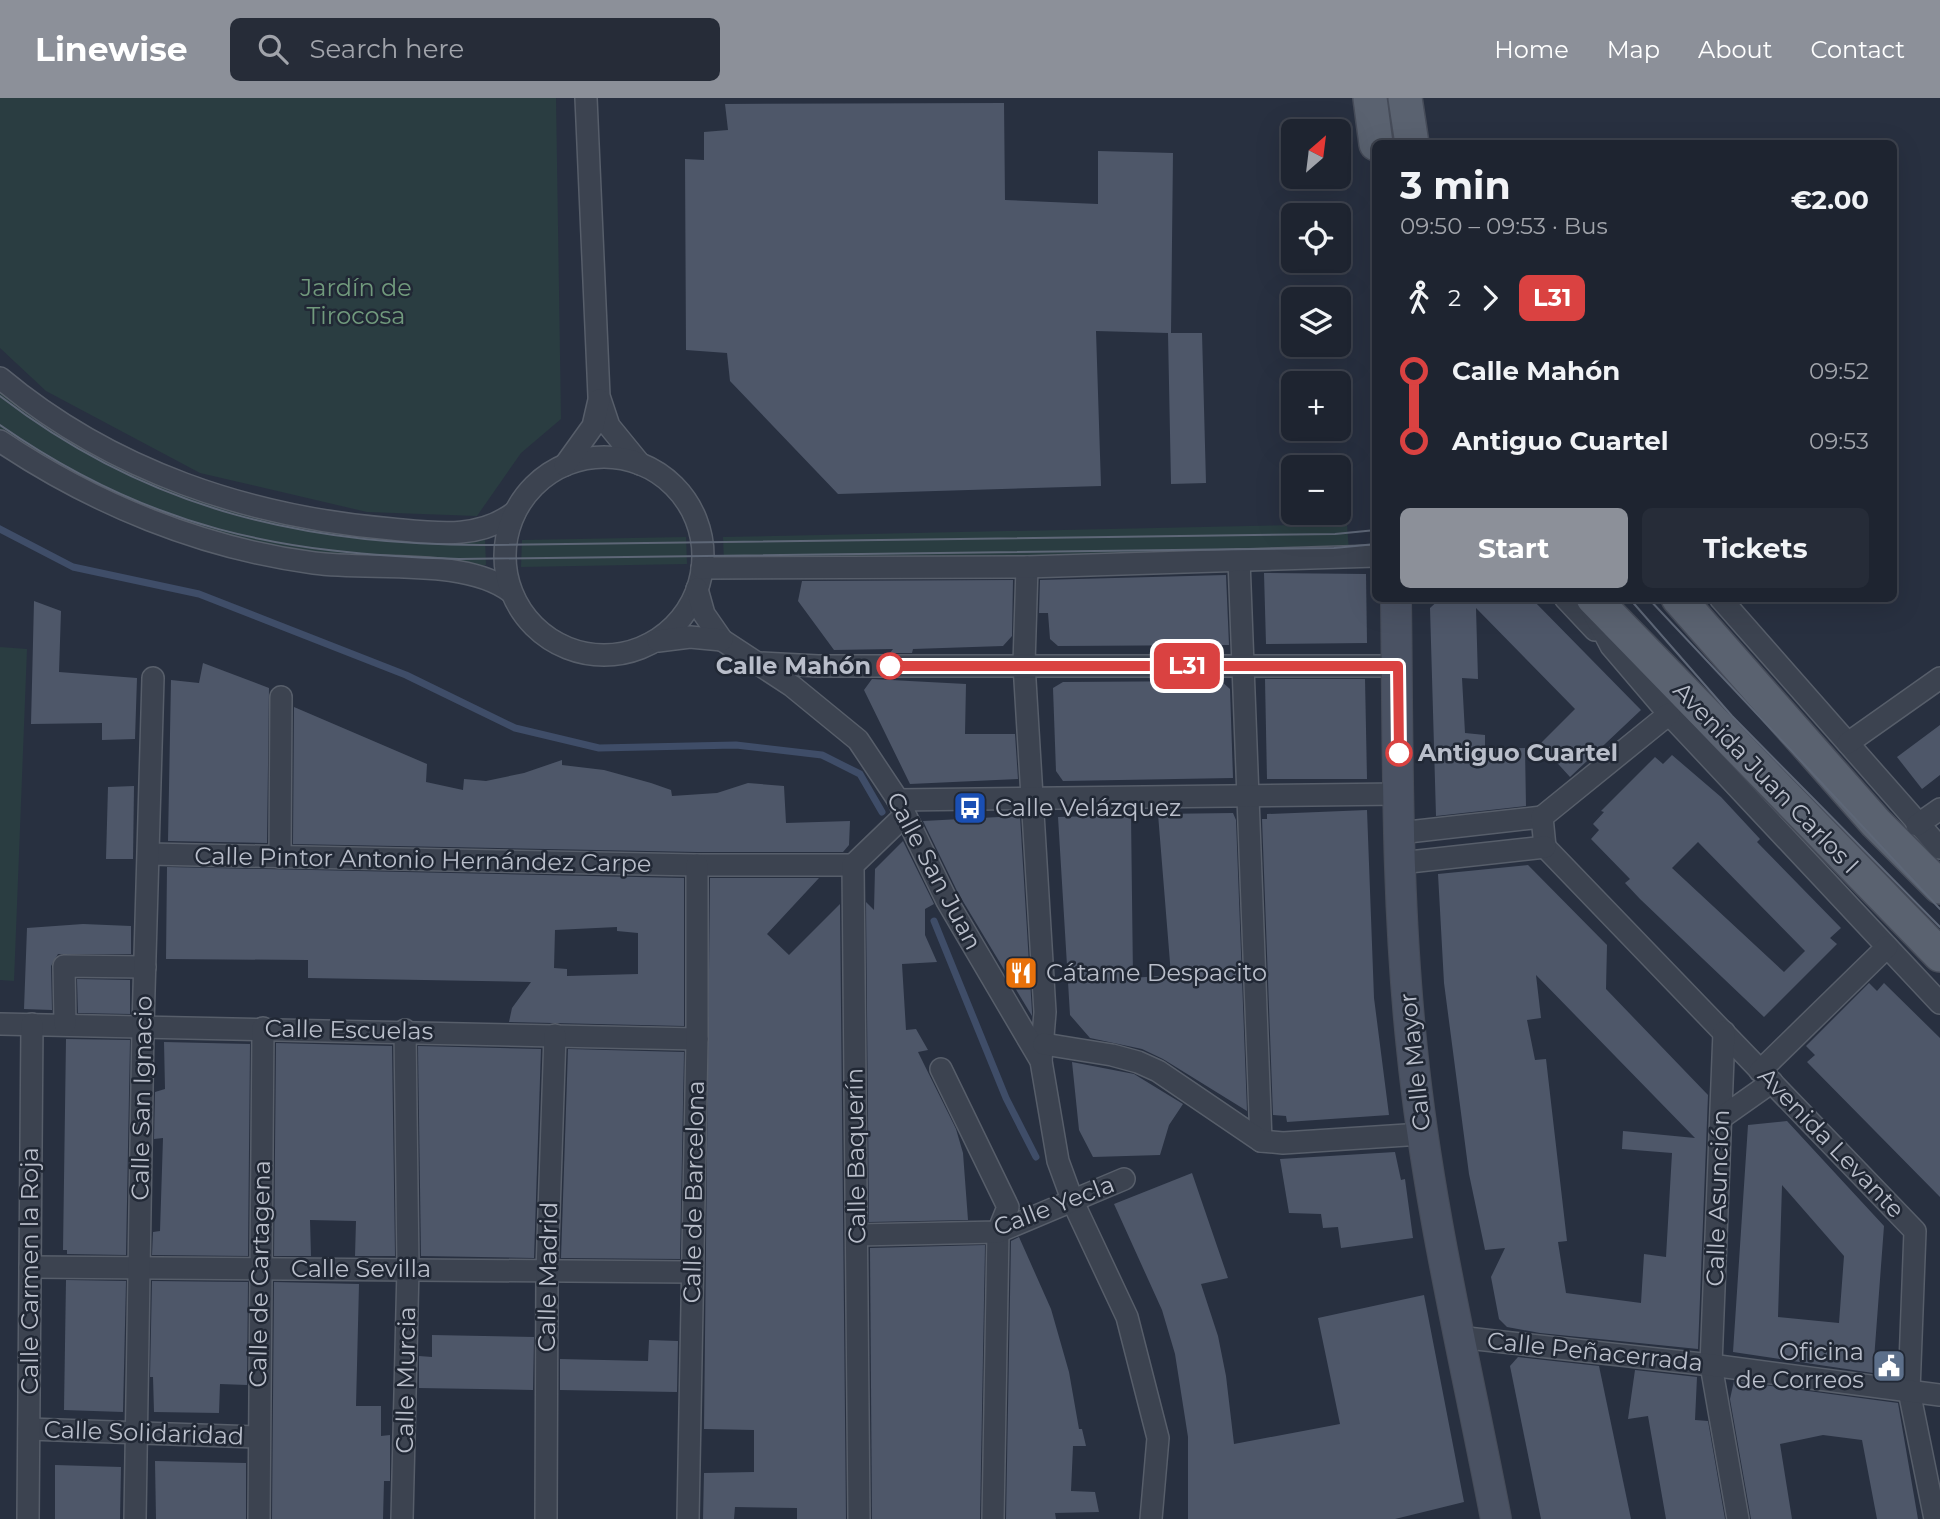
<!DOCTYPE html>
<html lang="en">
<head>
<meta charset="utf-8">
<style>
	body { margin:0; font-family:Montserrat,sans-serif; background:#262c38; color:#f1f3f6; height:100vh; display:flex; flex-direction:column; font-size:26px; white-space:nowrap }
	* { box-sizing:border-box; margin:0 }
	p { font-size:23px; color:#a1a4ab }
	.icon { flex:none; width:38px; height:38px; fill:none; stroke:currentColor; stroke-width:2; stroke-linecap:round; stroke-linejoin:round }
	.map { position:relative; flex:1; overflow:hidden }
	.details { position:absolute; left:1372px; top:42px; width:525px; height:462px; display:flex; flex-direction:column; background:#1e2430; border-radius:10px; box-shadow:0 7px 28px #0002,0 0 0 2px #3c414c }
	.details>* { flex:none }
	.badge { padding:0 14px; border-radius:10px; font-size:24px; line-height:46px }
	.needle { width:46px; rotate:28deg }
	.fabs { position:absolute; left:1281px; top:21px; display:grid; gap:14px }
	.fabs a { display:grid; place-items:center; width:70px; height:70px; border-radius:10px; background:#1e2430; box-shadow:0 7px 28px #0002,0 0 0 2px #3c414c; font-size:35px }
	.map>.badge { position:absolute; translate:-50% -50%; box-shadow:0 0 0 4px #fff }
	.legs { display:flex; align-items:center; gap:10px; height:77px; padding:0 28px; font-size:23px }
	.legs p { margin-inline-start:auto }
	.overview { display:flex; align-items:center; justify-content:space-between; height:119px; padding:0 28px }
	h1 { font-size:38px; font-weight:700; line-height:52px }
	.button { display:flex; gap:14px; margin-top:auto; padding:14px 28px }
	.button a { flex:1; height:80px; border-radius:10px; background:#8c9099; color:#fff; font-size:28px; font-weight:700; line-height:80px; text-align:center }
	.button a+a { background:#262c38; color:#f1f3f6 }
	ul { padding:0 28px; list-style:none }
	li { display:flex; align-items:center; gap:24px; height:70px; font-size:26px }
	li i { display:grid; place-items:center; width:10px; height:100%; margin:0 9px; background:currentColor }
	li i::after { content:''; width:18px; height:18px; margin:-9px; border:5px solid; border-radius:50%; background:#1e2430 }
	li p { margin-inline-start:auto }
	li:first-child i { background:linear-gradient(#0000 50%,currentColor 0) }
	li:last-child i { background:linear-gradient(currentColor 50%,#0000 0) }
	header { display:flex; align-items:center; gap:42px; box-sizing:border-box; height:98px; padding:0 35px; background:#8c9099; color:#fff }
	header strong { font-size:33px }
	nav { display:flex; gap:38px; margin-inline-start:auto; font-size:24px }
	.search { width:490px; height:63px; background:#262c38; display:flex; align-items:center; gap:18px; box-sizing:border-box; padding:0 24px; border-radius:10px; color:#a1a4ab; font-size:26px }
	.map>svg:first-child { display:block }
</style>
</head>
<body>
<header>
<strong>Linewise</strong>
<div class="search"><svg class="icon" aria-label="search" viewBox="0 0 24 24"><circle cx="10" cy="10" r="6"/><path d="M15 15l6 6"/></svg>Search here</div>
<nav><a>Home</a><a>Map</a><a>About</a><a>Contact</a></nav>
</header>
<div class="map">
<svg width="1940" height="1421" viewBox="0 0 1940 1421">
	<rect width="100%" height="100%" fill="#283040"/>
	<!-- green -->
	<g fill="#2a3d41">
		<polygon points="0,0 556,0 561,321 521,355 477,418 367,414 200,375 46,293 0,250"/>
		<polygon points="0,289 179,392 485,439 486,467 420,467 280,454 125,406 0,336"/>
		<polygon points="1347,426 1349,454 724,464 723,439"/>
		<polygon points="686,439 687,466 521,469 522,442"/>
		<polygon points="0,549 27,551 14,883 0,882"/>
	</g>
	<g fill="none" stroke-linecap="round" stroke-linejoin="round">
		<!-- stream -->
		<g stroke="#3f4d68" stroke-width="7">
			<polyline points="0,431 73,469 199,496 406,577 515,630 599,650 736,647 822,657 860,676 882,714"/>
			<polyline points="934,823 1006,1000 1036,1059"/>
		</g>
	</g>
	<!-- building -->
	<g fill="#4e5769" fill-rule="evenodd">
		<polygon points="1004,5 1005,102 1098,106 1098,53 1173,55 1171,235 1202,235 1206,385 1171,386 1168,235 1096,233 1101,388 838,396 730,283 727,255 686,252 685,61 704,62 704,34 728,32 725,6"/>
		<polygon points="1264,475 1366,476 1367,545 1266,546"/>
		<polygon points="1226,477 1229,547 1058,548 1050,541 1048,515 1039,515 1040,482"/>
		<polygon points="1013,482 1012,538 1003,548 913,551 912,555 890,555 893,551 834,552 798,503 802,483"/>
		<polygon points="1441,500 1531,500 1641,612 1570,679 1540,646 1575,611 1476,510 1478,581 1462,580 1465,635 1485,637 1485,651 1525,650 1526,708 1436,718 1430,510"/>
		<polygon points="34,503 61,513 59,574 137,580 135,641 102,642 102,625 31,626"/>
		<polygon points="203,565 269,590 267,745 168,743 171,582 199,585"/>
		<polygon points="872,581 966,586 965,636 1015,636 1018,681 910,686 864,592"/>
		<polygon points="1265,581 1365,581 1367,681 1267,681"/>
		<polygon points="1221,583 1230,591 1233,680 1063,683 1056,673 1053,590 1063,584"/>
		<polygon points="294,609 427,666 426,684 463,692 464,681 486,683 524,675 562,662 562,667 604,672 651,685 671,692 672,698 717,695 748,685 784,688 786,725 850,723 849,747 843,754 697,754 293,746"/>
		<polygon points="1940,627 1940,677 1922,691 1897,659"/>
		<path d="M 1672,657 L 1721,699 L 1760,741 L 1757,744 L 1841,830 L 1830,840 L 1837,846 L 1764,919 L 1640,801 L 1625,785 L 1630,781 L 1591,741 L 1599,732 L 1593,726 L 1604,714 L 1601,713 L 1655,659 L 1663,666 ZM 1698,744 L 1805,853 L 1784,874 L 1672,770 Z"/>
		<polygon points="134,688 133,761 106,761 108,689"/>
		<polygon points="1367,712 1374,900 1389,1017 1287,1024 1286,1018 1273,1017 1262,721 1267,721 1267,716"/>
		<polygon points="1233,715 1236,722 1247,1013 1163,961 1142,951 1090,940 1070,917 1058,719 1131,717 1133,880 1171,877 1158,716"/>
		<polygon points="1020,718 1032,914 1032,918 958,795 923,723"/>
		<polygon points="903,743 934,806 925,811 925,837 937,864 902,866 906,932 916,931 928,952 918,954 956,1031 963,1055 968,1122 869,1124 866,804 874,812 875,771"/>
		<path d="M 1528,767 L 1607,847 L 1606,891 L 1708,997 L 1698,1251 L 1540,1235 L 1507,1229 L 1499,1221 L 1491,1179 L 1505,1150 L 1485,1152 L 1469,1076 L 1444,885 L 1438,776 ZM 1536,877 L 1695,1040 L 1623,1033 L 1622,1051 L 1672,1055 L 1666,1159 L 1644,1156 L 1641,1205 L 1566,1195 L 1558,1144 L 1567,1143 L 1546,961 L 1535,962 L 1527,922 L 1541,920 Z"/>
		<path d="M 167,769 L 684,780 L 684,928 L 509,924 L 512,910 L 531,884 L 308,880 L 308,862 L 166,861 ZM 617,829 L 617,833 L 638,835 L 638,876 L 567,878 L 567,871 L 554,870 L 555,832 Z"/>
		<polygon points="710,780 819,780 767,836 789,857 840,806 846,1421 797,1421 797,1410 735,1409 734,1421 703,1421 704,1375 754,1374 754,1332 704,1331"/>
		<polygon points="83,826 131,828 131,856 58,856 51,868 52,912 24,911 27,830"/>
		<polygon points="77,881 130,882 130,916 78,915"/>
		<polygon points="1869,885 1877,893 1884,885 1940,940 1940,1099 1807,964 1815,957 1806,948"/>
		<polygon points="66,941 130,942 126,1157 67,1156 67,1152 63,1152"/>
		<polygon points="164,944 250,946 248,1158 152,1157 153,1134 160,1133 163,1040 154,1041 155,994 165,991"/>
		<polygon points="276,945 392,948 395,1158 355,1158 356,1123 310,1122 311,1158 274,1158"/>
		<polygon points="418,948 541,951 534,1160 421,1158"/>
		<polygon points="568,951 684,954 680,1161 561,1160"/>
		<polygon points="1072,964 1134,976 1183,1006 1169,1027 1160,1057 1093,1059 1079,1032"/>
		<path d="M 1787,1023 L 1884,1128 L 1873,1275 L 1733,1254 L 1748,1027 ZM 1782,1087 L 1844,1158 L 1839,1225 L 1778,1219 Z"/>
		<polygon points="1395,1054 1401,1082 1405,1081 1413,1140 1341,1150 1338,1129 1323,1130 1321,1116 1289,1115 1280,1061"/>
		<polygon points="1192,1075 1228,1180 1201,1186 1218,1238 1226,1278 1234,1346 1340,1326 1318,1220 1424,1197 1464,1404 1395,1421 1188,1421 1188,1339 1175,1256 1162,1212 1114,1106"/>
		<polygon points="1019,1139 1051,1211 1069,1274 1079,1331 1082,1331 1086,1348 1073,1348 1071,1393 1095,1394 1099,1414 1055,1415 1056,1421 1006,1421 1011,1143"/>
		<polygon points="985,1147 980,1421 872,1421 870,1150"/>
		<polygon points="66,1182 126,1183 123,1314 64,1312"/>
		<polygon points="152,1183 248,1184 247,1287 220,1286 219,1315 154,1314 153,1279 150,1279"/>
		<polygon points="274,1184 359,1186 356,1308 381,1308 381,1338 390,1337 390,1383 384,1383 383,1421 272,1421"/>
		<polygon points="432,1237 534,1239 533,1292 419,1290 419,1258 432,1259"/>
		<polygon points="649,1242 678,1243 677,1294 560,1292 560,1261 648,1263"/>
		<polygon points="1518,1259 1599,1268 1631,1421 1541,1421 1510,1268"/>
		<polygon points="1635,1272 1697,1279 1695,1322 1708,1323 1725,1421 1666,1421 1648,1318 1628,1321"/>
		<polygon points="1734,1283 1898,1305 1918,1421 1877,1421 1862,1342 1823,1337 1780,1346 1792,1421 1751,1421 1730,1301"/>
		<polygon points="155,1363 246,1365 246,1421 156,1421"/>
		<polygon points="55,1367 121,1369 120,1421 55,1421"/>
	</g>
	<g fill="none" stroke-linecap="round" stroke-linejoin="round">
		<defs>
			<g id="street">
				<polyline points="586,0 599,298 609,328 640,366"/>
				<path d="M 0,280 C 111,373 249,419 392,431 C 435,435 479,442 515,414"/>
				<path d="M 0,343 C 94,406 201,450 314,465 C 372,473 465,459 511,494"/>
				<circle cx="604" cy="458" r="99"/>
				<polyline points="565,367 593,328 599,302"/>
				<polyline points="1239,462 1261,1043"/>
				<polyline points="1027,469 1024,566 1045,914 1041,963"/>
				<polyline points="702,470 1027,469 1376,458"/>
				<polyline points="697,491 704,516 722,542 792,588 858,642 898,702 947,803 1041,963 1058,1063 1073,1104 1127,1219 1158,1340 1151,1421"/>
				<polyline points="1565,500 1595,532"/>
				<polyline points="1720,500 1940,750"/>
				<polyline points="1592,512 1611,548 1669,616 1940,905"/>
				<polyline points="658,543 690,539 722,542"/>
				<polyline points="760,565 818,568 1397,568"/>
				<polyline points="1848,645 1940,580"/>
				<polyline points="898,702 1399,696"/>
				<polyline points="1917,727 1940,711"/>
				<polyline points="1399,735 1542,719"/>
				<polyline points="1545,749 1915,1133 1909,1293 1935,1421"/>
				<polyline points="1545,749 1542,719 1669,616"/>
				<polyline points="149,756 697,767 853,767"/>
				<polyline points="280,759 281,599"/>
				<polyline points="1400,765 1545,749"/>
				<polyline points="0,926 697,941"/>
				<polyline points="65,926 64,868 145,869"/>
				<polyline points="1724,934 1711,1267 1738,1421"/>
				<polyline points="1044,946 1112,957 1138,964 1158,973 1261,1043 1283,1045 1422,1036"/>
				<polyline points="941,971 1008,1109 998,1134 993,1421"/>
				<polyline points="1760,973 1887,849"/>
				<polyline points="1721,1020 1772,984"/>
				<polyline points="857,1137 998,1134 1124,1081"/>
				<polyline points="30,1169 691,1174"/>
				<polyline points="1458,1239 1711,1267 1940,1297"/>
				<polyline points="29,1331 259,1339"/>
				<polyline points="28,1421 32,926"/>
				<polyline points="135,1421 143,928 153,580"/>
				<polyline points="259,1421 263,930"/>
				<polyline points="402,1421 408,1170 405,932"/>
				<polyline points="546,1421 547,1173 555,937"/>
				<polyline points="688,1421 697,941 697,767"/>
				<polyline points="859,1421 853,767 905,717"/>
			</g>
			<path id="secondary" d="M 1396,500 C 1398,650 1396,802 1412,951 C 1428,1110 1466,1265 1496,1421"/>
			<g id="primary">
				<polyline points="1370,0 1376,46"/>
				<polyline points="1405,0 1412,46"/>
				<polyline points="1593,500 1940,857"/>
				<polyline points="1678,500 1876,725 1940,789"/>
			</g>
		</defs>
		<!-- street casing -->
		<use href="#street" stroke="#575e6a" stroke-width="24"/>
		<!-- secondary casing -->
		<use href="#secondary" stroke="#464c59" stroke-width="32"/>
		<!-- primary casing -->
		<use href="#primary" stroke="#464c59" stroke-width="36"/>
		<!-- street -->
		<use href="#street" stroke="#3c4350" stroke-width="21"/>
		<!-- secondary -->
		<use href="#secondary" stroke="#4a5263" stroke-width="30"/>
		<!-- primary -->
		<use href="#primary" stroke="#5a6270" stroke-width="33"/>
		<!-- tram -->
		<g stroke="#5e6777" stroke-width="2">
			<path d="M 0,298 C 149,413 311,449 495,447 L 1335,436 L 1376,432"/>
			<path d="M 0,327 C 150,431 280,456 459,461 L 1334,450 L 1376,446"/>
			<polyline points="1629,500 1732,618 1940,829"/>
			<polyline points="1648,500 1940,811"/>
		</g>
	</g>
	<g fill="none" stroke-linecap="round" stroke-linejoin="round">
		<defs>
			<polyline id="line-1" points="890,568 1398,568 1399,655"/>
		</defs>
		<!-- line-1 casing -->
		<use href="#line-1" stroke="#fff" stroke-width="16"/>
		<!-- line-1 -->
		<use href="#line-1" stroke="#da4241" stroke-width="10"/>
	</g>
	<!-- icons -->
	<defs>
		<symbol id="bus-square" viewBox="-11 -11 22 22"><rect x="-9" y="-9" width="18" height="18" rx="4" fill="#1a4fb4" stroke="#212835"/><path d="M-5-6H5V4H4V6H2V4H-2V6H-4V4H-5ZM-3.5-4V0h7V-4ZM-3.5 1.2v1.5H-2V1.2ZM2 1.2v1.5H3.5V1.2Z" fill="#fff"/></symbol>
		<symbol id="restaurant-square" viewBox="-11 -11 22 22"><rect x="-9" y="-9" width="18" height="18" rx="4" fill="#e8710a" stroke="#212835"/><path d="M-5-6h1v4h1v-4h1v4h1v-4h1v5L-1.5 .5V6h-2V.5L-5-1ZM5-6V6H3V1.5H1.5Q1.5-4 5-6Z" fill="#fff"/></symbol>
		<symbol id="civic-square" viewBox="-11 -11 22 22"><rect x="-9" y="-9" width="18" height="18" rx="4" fill="#5c6f8a" stroke="#212835"/><path d="M-.6-6.5H3V-4.5H.6V-3L4-1V1h2V6H-6V1h2V-1L-.6-3ZM-1.2 2.5V6h2.4V2.5Z" fill="#fff"/></symbol>
	</defs>
	<g fill-rule="evenodd">
		<use href="#bus-square" x="951" y="691" width="38" height="38"/>
		<use href="#restaurant-square" x="1002" y="856" width="38" height="38"/>
		<use href="#civic-square" x="1870" y="1249" width="38" height="38"/>
	</g>
	<!-- markers -->
	<g fill="#fff" stroke="#da4241" stroke-width="3.5">
		<circle cx="890" cy="568" r="12"/>
		<circle cx="1399" cy="655" r="12"/>
	</g>
	<g text-anchor="middle" stroke-width="5" stroke-linejoin="round" paint-order="stroke">
		<!-- park labels -->
		<g font-size="24" fill="#719a7d" stroke="#212835">
			<text x="356" y="198">Jardín de<tspan x="356" dy="28">Tirocosa</tspan></text>
		</g>
		<!-- stop labels -->
		<g font-size="24" font-weight="bold" fill="#b9beca" stroke="#212835" text-anchor="end">
			<text x="871" y="576">Calle Mahón</text>
			<text x="1418" y="663" text-anchor="start">Antiguo Cuartel</text>
		</g>
		<!-- street labels -->
		<g font-size="24" fill="#b9beca" stroke="#212835">
			<text transform="translate(1766 680) rotate(46)" y="8">Avenida Juan Carlos I</text>
			<text transform="translate(423 762) rotate(1)" y="8">Calle Pintor Antonio Hernández Carpe</text>
			<text transform="translate(934 773) rotate(62)" y="8">Calle San Juan</text>
			<text transform="translate(349 932) rotate(1)" y="8">Calle Escuelas</text>
			<text transform="translate(1415 964) rotate(-96)" y="8">Calle Mayor</text>
			<text transform="translate(142 1000) rotate(-89)" y="8">Calle San Ignacio</text>
			<text transform="translate(1831 1045) rotate(46)" y="8">Avenida Levante</text>
			<text transform="translate(856 1058) rotate(-91)" y="8">Calle Baquerín</text>
			<text transform="translate(694 1094) rotate(-89)" y="8">Calle de Barcelona</text>
			<text transform="translate(1718 1100) rotate(-88)" y="8">Calle Asunción</text>
			<text transform="translate(1054 1108) rotate(-21)" y="8">Calle Yecla</text>
			<text x="361" y="1179">Calle Sevilla</text>
			<text transform="translate(30 1173) rotate(-90)" y="8">Calle Carmen la Roja</text>
			<text transform="translate(260 1176) rotate(-89)" y="8">Calle de Cartagena</text>
			<text transform="translate(548 1179) rotate(-89)" y="8">Calle Madrid</text>
			<text transform="translate(1595 1254) rotate(6)" y="8">Calle Peñacerrada</text>
			<text transform="translate(406 1282) rotate(-89)" y="8">Calle Murcia</text>
			<text transform="translate(144 1335) rotate(2)" y="8">Calle Solidaridad</text>
		</g>
		<!-- poi labels -->
		<g font-size="24" fill="#b9beca" stroke="#212835" text-anchor="start">
			<text x="995" y="718">Calle Velázquez</text>
			<text x="1046" y="883">Cátame Despacito</text>
			<text x="1864" y="1262" text-anchor="end">Oficina<tspan x="1864" dy="28">de Correos</tspan></text>
		</g>
	</g>
</svg>
<div class="fabs">
<a><svg class="needle" viewBox="-14 -14 28 28"><path d="M0-13l5 13h-10z" fill="#e53935"/><path d="M0 13l5-13h-10z" fill="#a1a4ab"/></svg></a>
<a><svg class="icon" aria-label="locate" viewBox="0 0 24 24"><circle cx="12" cy="12" r="6"/><path d="M12 2v4M12 18v4M2 12h4M18 12h4"/></svg></a>
<a><svg class="icon" aria-label="layers" viewBox="0 0 24 24"><path d="M12 4l9 5-9 5-9-5zM3 14l9 5 9-5"/></svg></a>
<a>+</a>
<a>−</a>
</div>
<b class="badge" style="left:1187px;top:568px;background:#da4241;color:#fff">L31</b>
<section class="details">
<div class="overview"><div><h1>3 min</h1><p>09:50 – 09:53 · Bus</p></div><b>€2.00</b></div>
<div class="legs"><svg class="icon" aria-label="walk" viewBox="0 0 24 24"><circle cx="13" cy="4" r="2"/><path d="M13 8l-2 6 4 7M11 14l-3 7M7 12l3-4h3l4 4"/></svg>2<svg class="icon" aria-label="forward" viewBox="0 0 24 24"><path d="M9 5l7 7-7 7"/></svg><b class="badge" style="background:#da4241;color:#fff">L31</b></div>
<ul>
<li><i style="color:#da4241"></i><b>Calle Mahón</b><p>09:52</p></li>
<li><i style="color:#da4241"></i><b>Antiguo Cuartel</b><p>09:53</p></li>
</ul>
<div class="button"><a>Start</a><a>Tickets</a></div>
</section>
</div>
</body>
</html>
